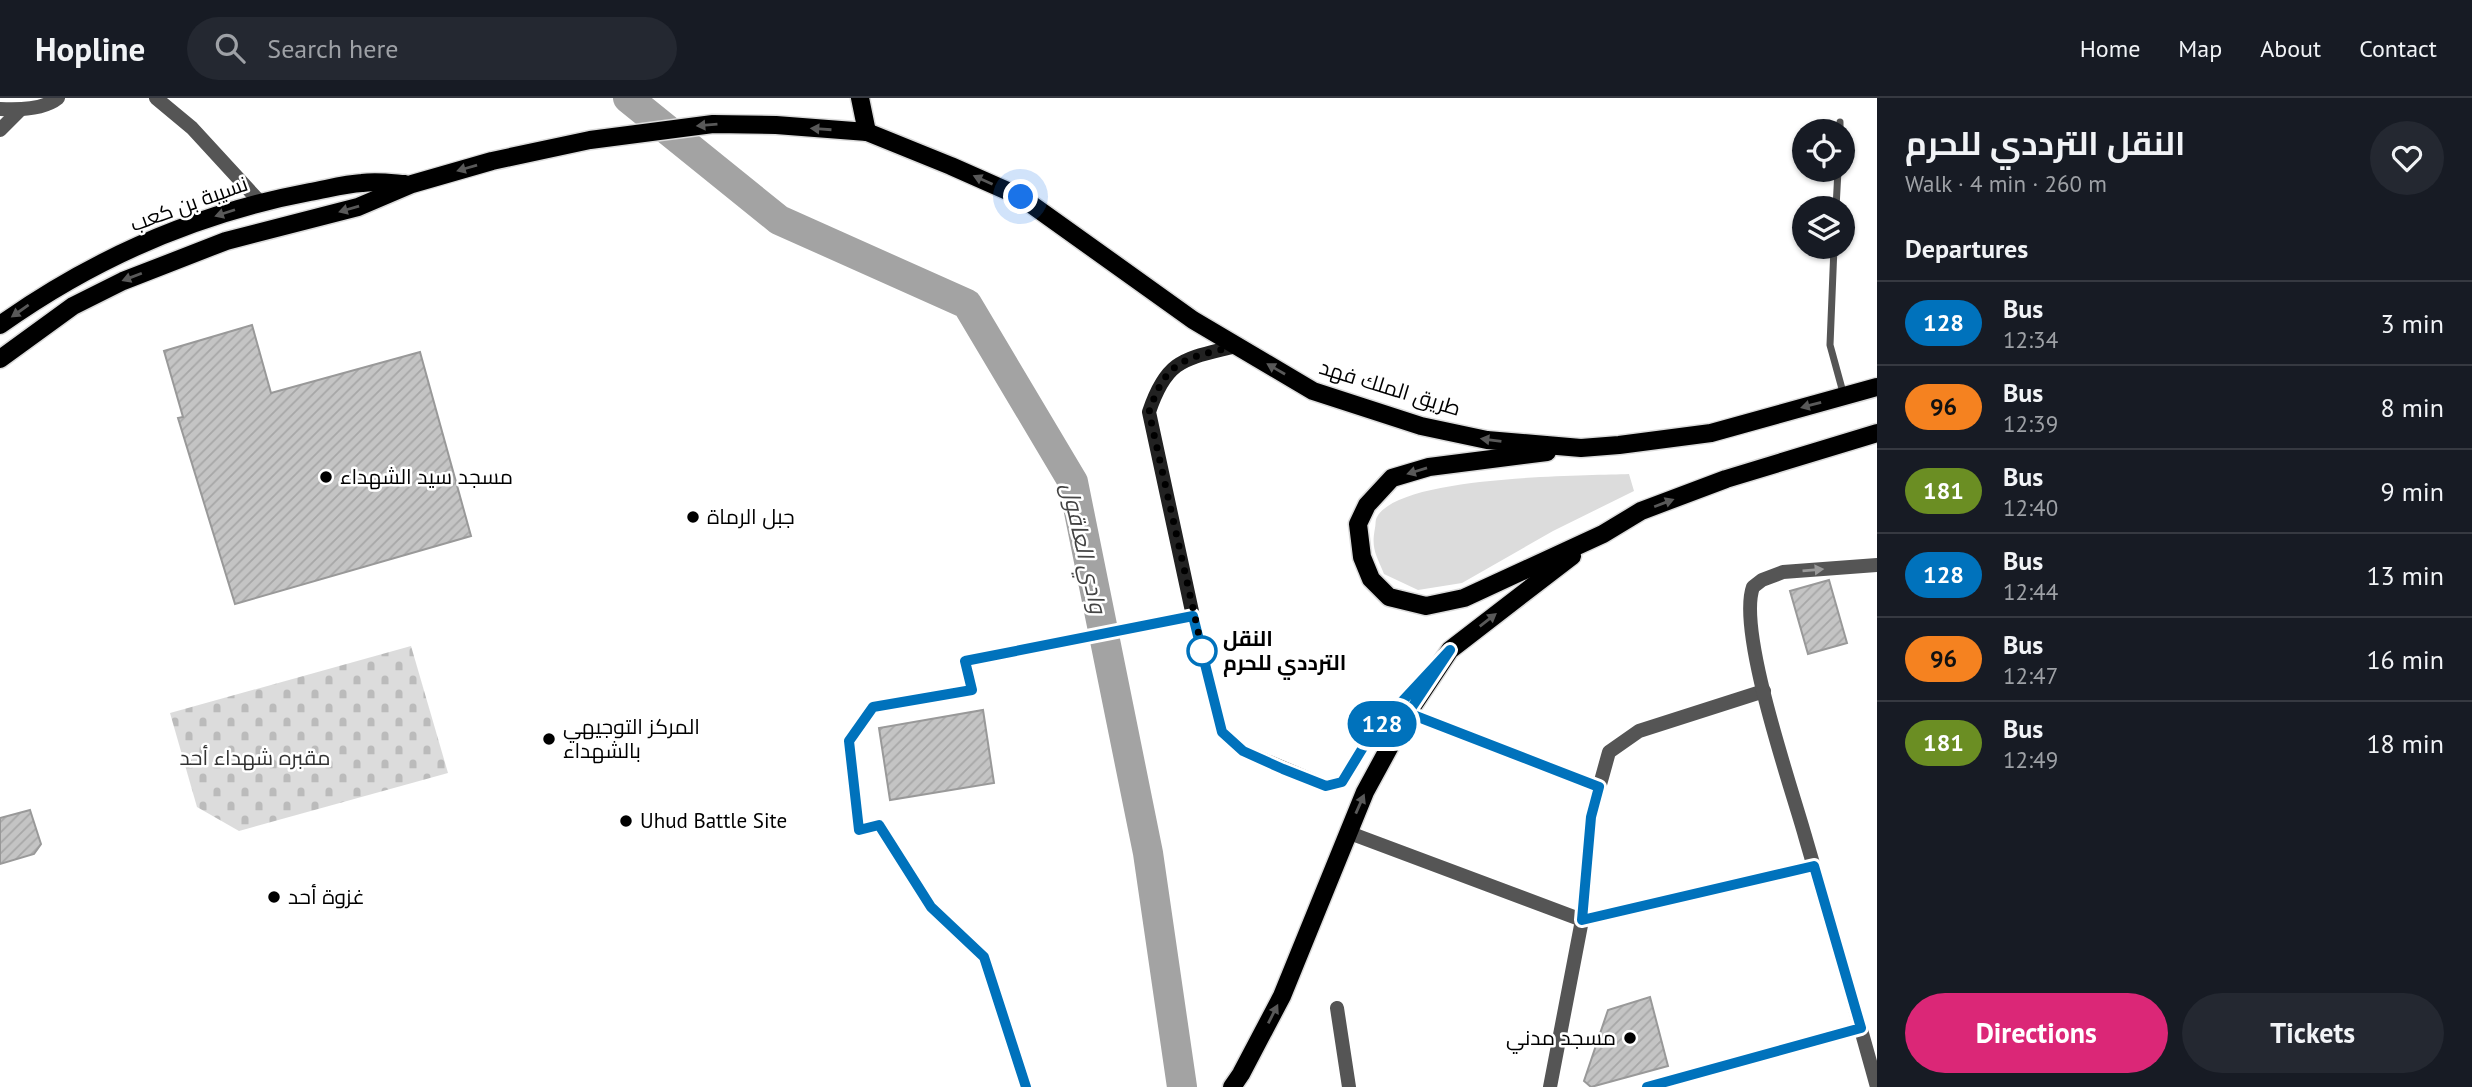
<!DOCTYPE html>
<html lang="en">
<head>
<meta charset="utf-8">
<style>
	body { margin:0; font-family:"PT Sans",Cairo,sans-serif; background:#242831; color:#f1f3f6; height:100vh; display:flex; flex-direction:column; font-size:26px; white-space:nowrap }
	* { box-sizing:border-box; margin:0 }
	p { font-size:23px; color:#9ea1a6 }
	.icon { flex:none; width:38px; height:38px; fill:none; stroke:currentColor; stroke-width:2; stroke-linecap:round; stroke-linejoin:round }
	.map { position:relative; flex:1; overflow:hidden }
	.side { display:flex; flex-direction:column; background:#171b24; width:595px }
	.side>* { flex:none }
	.badge { padding:0 14px; border-radius:23px; font-size:24px; line-height:46px }
	.controls { position:absolute; left:1792px; top:21px; display:grid; gap:14px }
	.controls a { display:grid; place-items:center; width:63px; height:63px; border-radius:50%; background:#171b24; box-shadow:0 2px 5px #0004; font-size:35px }
	.you { position:absolute; width:35px; height:35px; margin:-18px; border:5px solid #fff; border-radius:50%; background:#1a73e8; box-shadow:0 0 0 10px #1a73e833 }
	.map>.badge { position:absolute; translate:-50% -50%; box-shadow:0 0 0 4px #fff }
	h2 { padding:0 28px; font-size:26px; line-height:63px }
	.round { display:grid; place-items:center; flex:none; width:74px; height:74px; border-radius:37px; background:#242831 }
	.headline { display:flex; align-items:center; justify-content:space-between; height:119px; padding:0 28px }
	h1 { font-size:33px; font-weight:700; line-height:52px }
	.action { display:flex; gap:14px; margin-top:auto; padding:14px 28px }
	.action a { flex:1; height:80px; border-radius:42px; background:#db2777; color:#fff; font-size:28px; font-weight:700; line-height:80px; text-align:center }
	.action a+a { background:#242831; color:#f1f3f6 }
	ul { padding:0; list-style:none }
	li { display:flex; align-items:center; gap:21px; height:84px; padding:0 28px; border-top:2px solid #363941 }
	li div { flex:1 }
	li b { display:block; font-size:26px }
	li em { font-style:normal }
	li .badge { min-width:77px; font-weight:700; text-align:center }
	header { display:flex; align-items:center; gap:42px; box-sizing:border-box; height:98px; padding:0 35px; background:#171b24; border-bottom:2px solid #363941 }
	header strong { font-size:33px }
	nav { display:flex; gap:38px; margin-inline-start:auto; font-size:24px }
	.search { width:490px; height:63px; background:#242831; display:flex; align-items:center; gap:18px; box-sizing:border-box; padding:0 24px; border-radius:38px; color:#9ea1a6; font-size:26px }
	main { display:flex; flex:1; min-height:0 }
	.map>svg:first-child { display:block }
</style>
</head>
<body>
<header>
<strong>Hopline</strong>
<div class="search"><svg class="icon" aria-label="search" viewBox="0 0 24 24"><circle cx="10" cy="10" r="6"/><path d="M15 15l6 6"/></svg>Search here</div>
<nav><a>Home</a><a>Map</a><a>About</a><a>Contact</a></nav>
</header>
<main>
<div class="map">
<svg width="1877" height="989" viewBox="0 0 1877 989">
	<defs>
		<pattern id="cemetery-stones" width="16" height="16" patternUnits="userSpaceOnUse" patternTransform="scale(1.75)"><rect width="16" height="16" fill="#dcdcdc"/><path d="M2 7V4a2 2 0 0 1 4 0v3zM10 15v-3a2 2 0 0 1 4 0v3z" fill="#bbb"/></pattern>
		<pattern id="building-hatch" width="6" height="6" patternUnits="userSpaceOnUse" patternTransform="scale(1.75)"><rect width="6" height="6" fill="#c4c4c4"/><path d="M-1 1l2-2M0 6l6-6M5 7l2-2" fill="none" stroke="#a7a7a7"/></pattern>
	</defs>
	<rect width="100%" height="100%" fill="#fff"/>
	<!-- grass -->
	<path fill="#dcdcdc" d="M 1629,376 L 1634,393 L 1553,433 L 1462,485 L 1418,492 L 1384,476 C 1376,456 1371,451 1375,430 C 1376,426 1375,422 1377,419 C 1400,377 1581,378 1629,376 Z"/>
	<!-- cemetery -->
	<polygon fill="url(#cemetery-stones)" points="411,548 448,675 239,733 197,709 170,615"/>
	<g fill="none" stroke-linecap="round" stroke-linejoin="round">
		<!-- river -->
		<polyline stroke="#a3a3a3" stroke-width="30" points="628,0 779,122 967,206 1073,384 1148,755 1182,989"/>
	</g>
	<!-- building -->
	<g fill="url(#building-hatch)" stroke="#999" stroke-width="2">
		<polygon points="252,227 271,295 420,254 471,438 235,506 178,320 183,319 164,253"/>
		<polygon points="1829,482 1847,545 1808,556 1790,493"/>
		<polygon points="983,612 994,685 890,702 879,630"/>
		<polygon points="30,712 41,746 34,756 0,766 0,720"/>
		<polygon points="1650,899 1668,968 1591,989 1584,983 1608,912"/>
	</g>
	<g fill="none" stroke-linecap="round" stroke-linejoin="round">
		<defs>
			<g id="primary">
				<polyline points="860,0 867,34"/>
				<path d="M 0,227 C 93,161 198,115 310,94 C 327,91 345,86 362,85 C 376,83 391,85 405,86"/>
				<polyline points="0,261 73,208 123,183 226,143 358,109 412,86 492,63 590,42 713,26 776,27 867,34 951,68 1021,99 1193,222 1313,293 1421,328 1487,342 1581,350 1619,347 1711,335 1877,289"/>
				<polyline points="1547,354 1429,369 1392,380 1367,407 1358,426 1362,459 1371,481 1389,499 1426,508 1464,500 1603,436 1641,413 1726,381 1877,335"/>
				<polyline points="1232,989 1241,976 1282,898 1365,694 1408,615 1450,552 1572,458"/>
			</g>
		</defs>
		<!-- primary casing -->
		<use href="#primary" stroke="#dbdbdb" stroke-width="21"/>
		<!-- lane -->
		<g stroke="#555" stroke-width="7">
			<polyline points="1840,33 1840,24"/>
			<polyline points="1836,110 1838,72"/>
			<polyline points="1834,149 1830,247 1844,298"/>
			<polyline points="1026,989 984,859 931,809 879,727 859,731 849,643 873,609 972,592 965,563 1193,518"/>
		</g>
		<!-- street -->
		<g stroke="#555" stroke-width="14">
			<polyline points="156,0 192,30 260,104"/>
			<path d="M 0,11 C 18,12 43,12 58,0"/>
			<polyline points="0,32 19,13"/>
			<polyline points="1408,615 1599,689"/>
			<polyline points="1347,734 1582,822 1814,768"/>
			<polyline points="1337,910 1349,989"/>
			<polyline points="1550,989 1582,822 1591,719 1609,654 1639,633 1764,593"/>
			<polyline points="1647,989 1861,930"/>
			<path d="M 1877,989 C 1854,905 1829,821 1805,738 C 1791,688 1737,533 1753,489 L 1762,482 L 1783,474 L 1877,467"/>
		</g>
		<!-- secondary -->
		<path stroke="#222" stroke-width="14" d="M 1236,248 C 1185,261 1167,260 1149,314 L 1193,518 L 1222,634 L 1243,653 L 1326,688 L 1342,684 L 1370,637 L 1425,579"/>
		<!-- primary -->
		<use href="#primary" stroke="#000" stroke-width="18"/>
	</g>
	<!-- one-way arrows -->
	<defs><path id="oneway-solid" d="M-6-.8H1V-3.2L6.5 0L1 3.2V.8H-6Z" transform="scale(1.75)"/></defs>
	<g fill="#595959">
		<use href="#oneway-solid" transform="translate(707 27) rotate(175)"/>
		<use href="#oneway-solid" transform="translate(821 31) rotate(-176)"/>
		<use href="#oneway-solid" transform="translate(467 70) rotate(164)"/>
		<use href="#oneway-solid" transform="translate(983 82) rotate(-156)"/>
		<use href="#oneway-solid" transform="translate(349 111) rotate(164)"/>
		<use href="#oneway-solid" transform="translate(225 115) rotate(162)"/>
		<use href="#oneway-solid" transform="translate(132 179) rotate(159)"/>
		<use href="#oneway-solid" transform="translate(20 213) rotate(145)"/>
		<use href="#oneway-solid" transform="translate(1276 271) rotate(-150)"/>
		<use href="#oneway-solid" transform="translate(1811 307) rotate(165)"/>
		<use href="#oneway-solid" transform="translate(1491 342) rotate(-173)"/>
		<use href="#oneway-solid" transform="translate(1417 373) rotate(163)"/>
		<use href="#oneway-solid" transform="translate(1664 405) rotate(-21)"/>
		<use href="#oneway-solid" transform="translate(1488 522) rotate(-38)"/>
		<use href="#oneway-solid" transform="translate(1360 706) rotate(-66)"/>
		<use href="#oneway-solid" transform="translate(1273 916) rotate(-63)"/>
	</g>
	<use fill="#999" href="#oneway-solid" transform="translate(1813 472) rotate(-5)"/>
	<g fill="none" stroke-linecap="round" stroke-linejoin="round">
		<defs>
			<polyline id="line" points="1026,989 984,859 931,809 879,727 859,732 849,643 873,609 972,592 965,563 1193,518 1222,634 1243,653 1283,671 1326,688 1342,684 1370,638 1450,552 1408,615 1599,689 1591,719 1582,822 1814,768 1861,930 1647,989"/>
		</defs>
		<!-- line casing -->
		<use href="#line" stroke="#fff" stroke-width="16"/>
		<!-- line -->
		<use href="#line" stroke="#0072bc" stroke-width="10"/>
		<!-- walk -->
		<path stroke="#000" stroke-width="7" stroke-dasharray="0 12.6" d="M 1021,99 L 1193,222 L 1236,248 C 1185,261 1167,260 1149,314 L 1205,564 L 1202,553"/>
	</g>
	<!-- markers -->
	<g fill="#000" stroke="#fff" stroke-width="2.5">
		<circle cx="326" cy="379" r="7"/>
		<circle cx="693" cy="419" r="7"/>
		<circle cx="549" cy="641" r="7"/>
		<circle cx="626" cy="723" r="7"/>
		<circle cx="274" cy="799" r="7"/>
		<circle cx="1630" cy="940" r="7"/>
	</g>
	<circle fill="#fff" stroke="#0072bc" stroke-width="3.5" cx="1202" cy="553" r="14"/>
	<g text-anchor="middle" stroke-width="5" stroke-linejoin="round" paint-order="stroke">
		<!-- street labels -->
		<g font-size="21" fill="#000" stroke="#fff">
			<text transform="translate(189 106) rotate(-20)" y="7">نسيبة بن كعب</text>
			<text transform="translate(1390 290) rotate(17)" y="7">طريق الملك فهد</text>
		</g>
		<!-- poi labels -->
		<g font-size="21" fill="#000" stroke="#fff" text-anchor="start">
			<text x="340" y="386">مسجد سيد الشهداء</text>
			<text x="707" y="426">جبل الرماة</text>
			<text x="563" y="636">المركز التوجيهي<tspan x="563" dy="24">بالشهداء</tspan></text>
			<text x="640" y="730">Uhud Battle Site</text>
			<text x="288" y="806">غزوة أحد</text>
			<text x="1616" y="947" text-anchor="end">مسجد مدني</text>
		</g>
		<!-- stop labels -->
		<g font-size="21" font-weight="bold" fill="#000" stroke="#fff" text-anchor="start">
			<text x="1223" y="548">النقل<tspan x="1223" dy="24">الترددي للحرم</tspan></text>
		</g>
		<!-- park labels -->
		<g font-size="21" fill="#333" stroke="#fff">
			<text x="255" y="667">مقبره شهداء أحد</text>
		</g>
		<!-- water labels -->
		<g font-size="23" font-style="italic" fill="#444" stroke="#fff">
			<text transform="translate(1084 450) rotate(77)" y="8">وادي العاقول</text>
		</g>
	</g>
</svg>
<div class="controls">
<a><svg class="icon" aria-label="locate" viewBox="0 0 24 24"><circle cx="12" cy="12" r="6"/><path d="M12 2v4M12 18v4M2 12h4M18 12h4"/></svg></a>
<a><svg class="icon" aria-label="layers" viewBox="0 0 24 24"><path d="M12 4l9 5-9 5-9-5zM3 14l9 5 9-5"/></svg></a>
</div>
<div class="you" style="left:1021px;top:99px"></div>
<b class="badge" style="left:1382px;top:626px;background:#0072bc;color:#fff">128</b>
</div>
<section class="side">
<div class="headline"><div><h1>النقل الترددي للحرم</h1><p>Walk · 4 min · 260 m</p></div><a class="round"><svg class="icon" aria-label="heart" viewBox="0 0 24 24"><path d="M12 20l-8-8c-3-5 5-10 8-4 3-6 11-1 8 4z"/></svg></a></div>
<h2>Departures</h2>
<ul>
<li><span class="badge" style="background:#0072bc;color:#fff">128</span><div><b>Bus</b><p>12:34</p></div><em>3 min</em></li>
<li><span class="badge" style="background:#f58220;color:#111">96</span><div><b>Bus</b><p>12:39</p></div><em>8 min</em></li>
<li><span class="badge" style="background:#6b8e23;color:#fff">181</span><div><b>Bus</b><p>12:40</p></div><em>9 min</em></li>
<li><span class="badge" style="background:#0072bc;color:#fff">128</span><div><b>Bus</b><p>12:44</p></div><em>13 min</em></li>
<li><span class="badge" style="background:#f58220;color:#111">96</span><div><b>Bus</b><p>12:47</p></div><em>16 min</em></li>
<li><span class="badge" style="background:#6b8e23;color:#fff">181</span><div><b>Bus</b><p>12:49</p></div><em>18 min</em></li>
</ul>
<div class="action"><a>Directions</a><a>Tickets</a></div>
</section>
</main>
</body>
</html>
